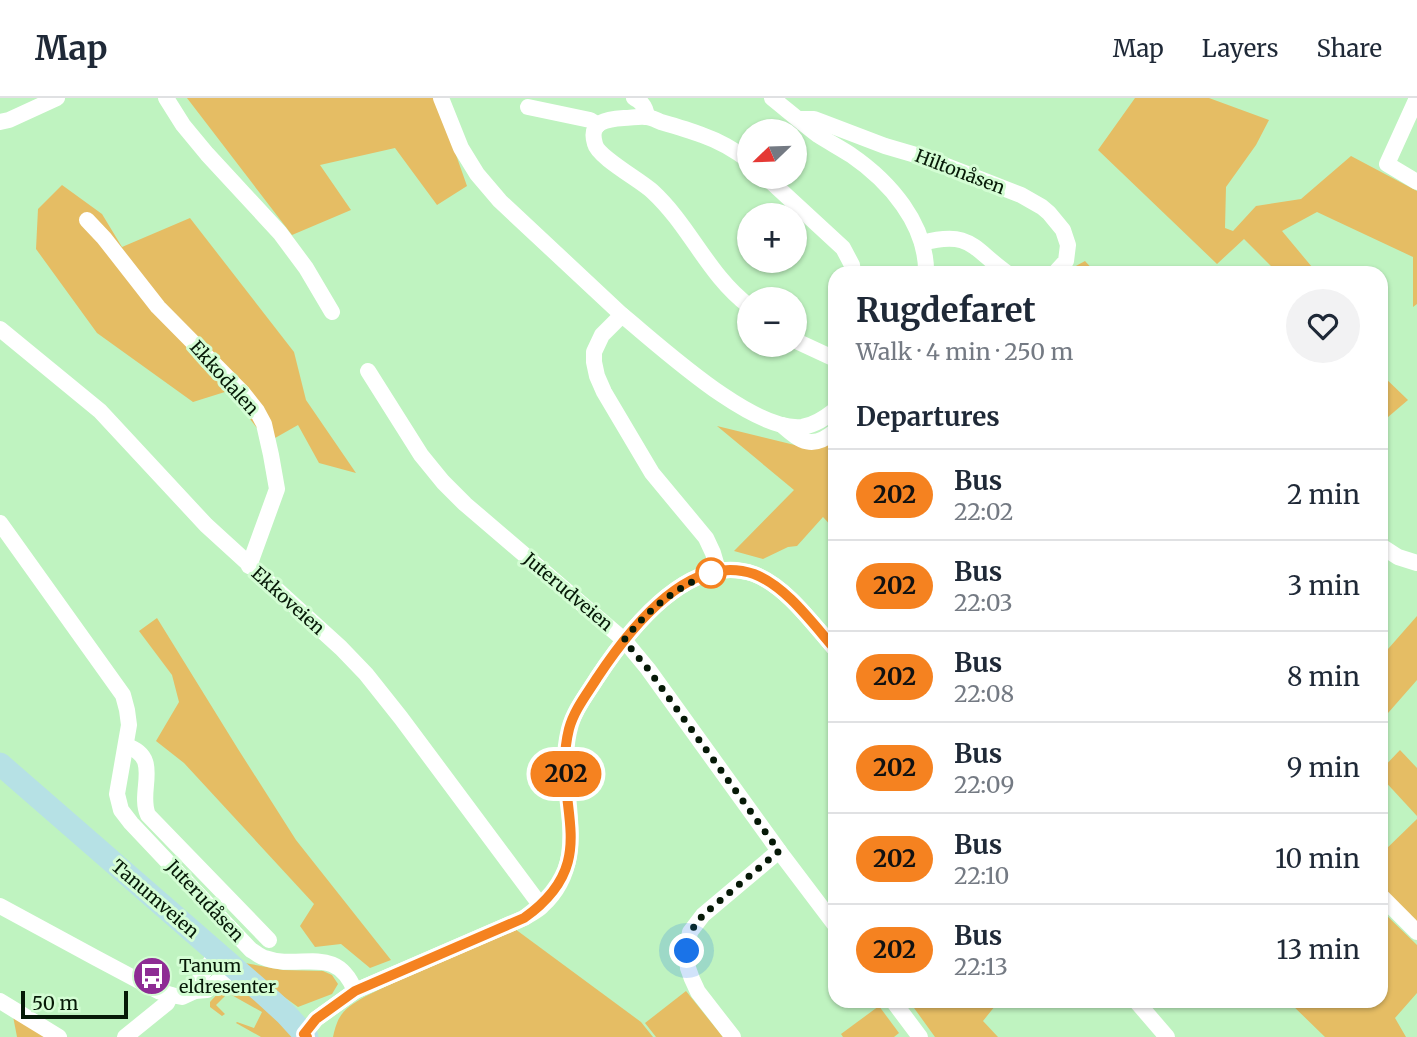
<!DOCTYPE html>
<html lang="en">
<head>
<meta charset="utf-8">
<style>
	body { margin:0; font-family:Merriweather,serif; background:#f2f2f3; color:#1f2937; height:100vh; display:flex; flex-direction:column; font-size:26px; white-space:nowrap }
	* { box-sizing:border-box; margin:0 }
	p { font-size:23px; color:#747a83 }
	.icon { flex:none; width:38px; height:38px; fill:none; stroke:currentColor; stroke-width:2; stroke-linecap:round; stroke-linejoin:round }
	.map { position:relative; flex:1; overflow:hidden }
	.side { position:absolute; left:828px; top:168px; width:560px; height:742px; display:flex; flex-direction:column; background:#fff; border-radius:21px; box-shadow:0 2px 5px #0004 }
	.side>* { flex:none }
	.badge { padding:0 14px; border-radius:23px; font-size:24px; line-height:46px }
	.needle { width:46px; rotate:247deg }
	.tools { position:absolute; left:737px; top:21px; display:grid; gap:14px }
	.tools a { display:grid; place-items:center; width:70px; height:70px; border-radius:50%; background:#fff; box-shadow:0 2px 5px #0004; font-size:35px }
	.scale { position:absolute; left:21px; bottom:18px; width:107px; box-sizing:border-box; padding-left:7px; border:4px solid #061907; border-top:0; font-size:19px; line-height:24px; white-space:nowrap; color:#061907; -webkit-text-stroke:5px #d4fdd4; paint-order:stroke }
	.you { position:absolute; width:35px; height:35px; margin:-18px; border:5px solid #fff; border-radius:50%; background:#1a73e8; box-shadow:0 0 0 10px #1a73e833 }
	.map>.badge { position:absolute; translate:-50% -50%; box-shadow:0 0 0 4px #fff }
	h2 { padding:0 28px; font-size:26px; line-height:63px }
	.round { display:grid; place-items:center; flex:none; width:74px; height:74px; border-radius:37px; background:#f2f2f3 }
	.summary { display:flex; align-items:center; justify-content:space-between; height:119px; padding:0 28px }
	h1 { font-size:33px; font-weight:700; line-height:52px }
	ul { padding:0; list-style:none }
	li { display:flex; align-items:center; gap:21px; height:91px; padding:0 28px; border-top:2px solid #e0e1e3 }
	li div { flex:1 }
	li b { display:block; font-size:26px }
	li em { font-style:normal }
	li .badge { min-width:77px; font-weight:700; text-align:center }
	header { display:flex; align-items:center; gap:42px; box-sizing:border-box; height:98px; padding:0 35px; background:#fff; border-bottom:2px solid #e0e1e3 }
	header strong { font-size:33px }
	nav { display:flex; gap:38px; margin-inline-start:auto; font-size:24px }
	.map>svg:first-child { display:block }
</style>
</head>
<body>
<header>
<strong>Map</strong>
<nav><a>Map</a><a>Layers</a><a>Share</a></nav>
</header>
<div class="map">
<svg width="1417" height="939" viewBox="0 0 1417 939">
	<rect width="100%" height="100%" fill="#bff3c0"/>
	<!-- green -->
	<g fill="#e5bd64">
		<polygon points="187,0 436,0 467,88 437,107 395,50 320,67 351,112 292,137"/>
		<polygon points="1135,0 1209,0 1269,22 1256,47 1226,89 1225,130 1233,133 1256,108 1301,101 1351,58 1417,93 1417,206 1413,209 1413,159 1317,114 1282,133 1317,175 1278,175 1244,141 1217,166 1098,52"/>
		<polygon points="62,87 102,116 122,149 190,120 294,254 306,302 356,375 319,365 298,327 268,344 228,293 193,304 97,235 36,151 38,111"/>
		<polygon points="1085,163 1096,175 1063,175"/>
		<polygon points="1381,276 1408,302 1381,325"/>
		<polygon points="717,328 811,351 835,342 835,432 823,419 797,448 788,449 763,461 734,453 794,392"/>
		<polygon points="1417,518 1417,582 1381,623 1381,559"/>
		<polygon points="157,520 238,651 296,742 391,862 370,870 341,846 315,849 300,828 314,806 184,665 156,643 179,604 172,577 139,533"/>
		<polygon points="1400,652 1417,670 1417,718 1381,679 1381,672"/>
		<polygon points="1417,721 1417,824 1381,788 1381,756"/>
		<polygon points="1381,812 1417,847 1417,895 1395,920 1406,939 1325,939 1288,903 1381,903"/>
		<path d="M 511,828 L 641,924 L 653,939 L 333,939 C 338,915 345,910 366,898 Z"/>
		<polygon points="245,865 283,872 323,873 332,877 338,886 332,896 298,909 269,888"/>
		<polygon points="232,888 248,892 294,939 261,939 236,925 237,924 254,930 262,914 228,895 216,907 225,916 222,918 210,909 210,904 219,894"/>
		<polygon points="686,893 723,939 656,939 645,925"/>
		<polygon points="909,903 999,903 983,923 998,939 935,939"/>
		<polygon points="879,908 899,935 894,939 843,939 841,936"/>
		<polygon points="13,918 51,939 17,939"/>
	</g>
	<g fill="none" stroke-linecap="round" stroke-linejoin="round">
		<!-- minor -->
		<g stroke="#fff" stroke-width="16">
			<polyline points="166,0 183,27 207,56 280,135 306,170 332,214"/>
			<polyline points="441,0 461,50 477,76 500,103 622,217"/>
			<path d="M 634,0 C 643,4 646,10 647,19"/>
			<path d="M 772,0 C 787,12 802,25 818,37 C 829,44 840,50 851,57 C 889,83 927,126 926,175"/>
			<polyline points="1417,0 1387,66 1417,84"/>
			<polyline points="528,9 590,22 598,27"/>
			<polyline points="799,21 814,21 822,24 885,48 926,60 1021,97 1042,109 1049,115 1063,132 1068,147 1066,163 1055,175"/>
			<polyline points="0,24 9,22 57,0"/>
			<path d="M 749,63 C 735,52 719,43 702,37 C 689,32 675,28 661,24 C 656,22 651,19 646,19 C 639,18 631,20 624,20 C 608,21 588,23 595,46 C 598,59 640,82 652,93 C 691,129 707,176 749,208"/>
			<polyline points="766,79 843,150 852,167 853,175"/>
			<polyline points="87,122 104,140 158,209 242,294 257,313 264,326 271,357 277,391 249,468"/>
			<path d="M 922,145 C 971,132 972,150 1007,175"/>
			<polyline points="0,231 100,313 206,427 341,550 366,576 401,620 541,808"/>
			<polyline points="794,242 835,261"/>
			<polyline points="368,273 421,357 443,384 465,406 624,542 648,571 779,753 835,827"/>
			<path d="M 782,327 C 801,344 813,352 835,333"/>
			<path d="M 0,425 L 123,597 L 127,612 L 129,627 L 117,696 L 121,712 L 131,725 L 251,852 C 255,854 260,859 265,860 C 301,873 336,845 355,893"/>
			<polyline points="1381,448 1398,459 1417,465"/>
			<path d="M 718,472 L 713,455 L 706,440 L 652,375 L 604,294 L 597,278 L 594,264 L 594,254 L 602,237 L 622,217 C 660,248 752,334 802,329 C 815,327 825,320 835,312"/>
			<path d="M 126,648 C 163,659 137,693 148,717 L 269,842"/>
			<polyline points="1381,798 1417,834"/>
			<polyline points="0,808 96,860 158,893 171,897 182,899 195,893 207,892 234,870"/>
			<polyline points="195,893 201,878 217,855"/>
			<polyline points="0,903 59,939"/>
			<polyline points="893,903 920,939"/>
			<polyline points="1136,903 1167,939"/>
			<path d="M 304,936 L 316,921 L 355,893 L 524,820 C 530,816 537,813 542,808 C 597,757 552,688 571,626 C 576,609 588,595 597,580 C 628,533 689,453 754,476 C 786,488 813,526 835,551"/>
			<polyline points="125,939 167,905 171,897"/>
			<polyline points="733,939 698,894 692,881 688,870 687,853 690,834 703,817 779,753"/>
		</g>
		<!-- secondary -->
		<polyline stroke="#b6e1e5" stroke-width="23" points="0,666 262,894 286,916 307,939"/>
	</g>
	<g fill="none" stroke-linecap="round" stroke-linejoin="round">
		<defs>
			<path id="line" d="M 307,939 L 304,936 L 316,921 L 355,893 L 524,820 C 607,761 550,707 569,631 C 574,612 587,596 597,580 C 628,533 688,453 754,476 C 786,488 813,526 835,551"/>
		</defs>
		<!-- line casing -->
		<use href="#line" stroke="#fff" stroke-width="16"/>
		<!-- line -->
		<use href="#line" stroke="#f58220" stroke-width="10"/>
		<!-- walk -->
		<path stroke="#061907" stroke-width="7" stroke-dasharray="0 12.6" d="M 687,853 L 690,834 L 703,817 L 779,753 L 648,571 L 624,542 C 651,508 678,488 718,472 L 711,475"/>
	</g>
	<!-- icons -->
	<defs>
		<symbol id="bus-disc" viewBox="-11 -11 22 22"><circle r="9.5" fill="#8e2c94" stroke="#d4fdd4"/><path d="M-5-6H5V4H4V6H2V4H-2V6H-4V4H-5ZM-3.5-4V0h7V-4ZM-3.5 1.2v1.5H-2V1.2ZM2 1.2v1.5H3.5V1.2Z" fill="#fff"/></symbol>
	</defs>
	<g fill-rule="evenodd">
		<use href="#bus-disc" x="130" y="856" width="44" height="44"/>
	</g>
	<!-- markers -->
	<circle fill="#fff" stroke="#f58220" stroke-width="3.5" cx="711" cy="475" r="14"/>
	<g text-anchor="middle" stroke-width="6" stroke-linejoin="round" paint-order="stroke">
		<!-- street labels -->
		<g font-size="18" fill="#061907" stroke="#d4fdd4">
			<text transform="translate(960 74) rotate(21)" y="6">Hiltonåsen</text>
			<text transform="translate(224 280) rotate(48)" y="6">Ekkodalen</text>
			<text transform="translate(568 494) rotate(40)" y="6">Juterudveien</text>
			<text transform="translate(288 503) rotate(42)" y="6">Ekkoveien</text>
			<text transform="translate(155 801) rotate(41)" y="6">Tanumveien</text>
			<text transform="translate(205 803) rotate(47)" y="6">Juterudåsen</text>
		</g>
		<!-- poi labels -->
		<g font-size="18" fill="#061907" stroke="#d4fdd4" text-anchor="start">
			<text x="179" y="874">Tanum<tspan x="179" dy="21">eldresenter</tspan></text>
		</g>
	</g>
</svg>
<div class="tools">
<a><svg class="needle" viewBox="-14 -14 28 28"><path d="M0-13l5 13h-10z" fill="#e53935"/><path d="M0 13l5-13h-10z" fill="#747a83"/></svg></a>
<a>+</a>
<a>−</a>
</div>
<div class="scale">50 m</div>
<div class="you" style="left:687px;top:853px"></div>
<b class="badge" style="left:566px;top:676px;background:#f58220;color:#111">202</b>
<section class="side">
<div class="summary"><div><h1>Rugdefaret</h1><p>Walk · 4 min · 250 m</p></div><a class="round"><svg class="icon" aria-label="heart" viewBox="0 0 24 24"><path d="M12 20l-8-8c-3-5 5-10 8-4 3-6 11-1 8 4z"/></svg></a></div>
<h2>Departures</h2>
<ul>
<li><span class="badge" style="background:#f58220;color:#111">202</span><div><b>Bus</b><p>22:02</p></div><em>2 min</em></li>
<li><span class="badge" style="background:#f58220;color:#111">202</span><div><b>Bus</b><p>22:03</p></div><em>3 min</em></li>
<li><span class="badge" style="background:#f58220;color:#111">202</span><div><b>Bus</b><p>22:08</p></div><em>8 min</em></li>
<li><span class="badge" style="background:#f58220;color:#111">202</span><div><b>Bus</b><p>22:09</p></div><em>9 min</em></li>
<li><span class="badge" style="background:#f58220;color:#111">202</span><div><b>Bus</b><p>22:10</p></div><em>10 min</em></li>
<li><span class="badge" style="background:#f58220;color:#111">202</span><div><b>Bus</b><p>22:13</p></div><em>13 min</em></li>
</ul>
</section>
</div>
</body>
</html>
